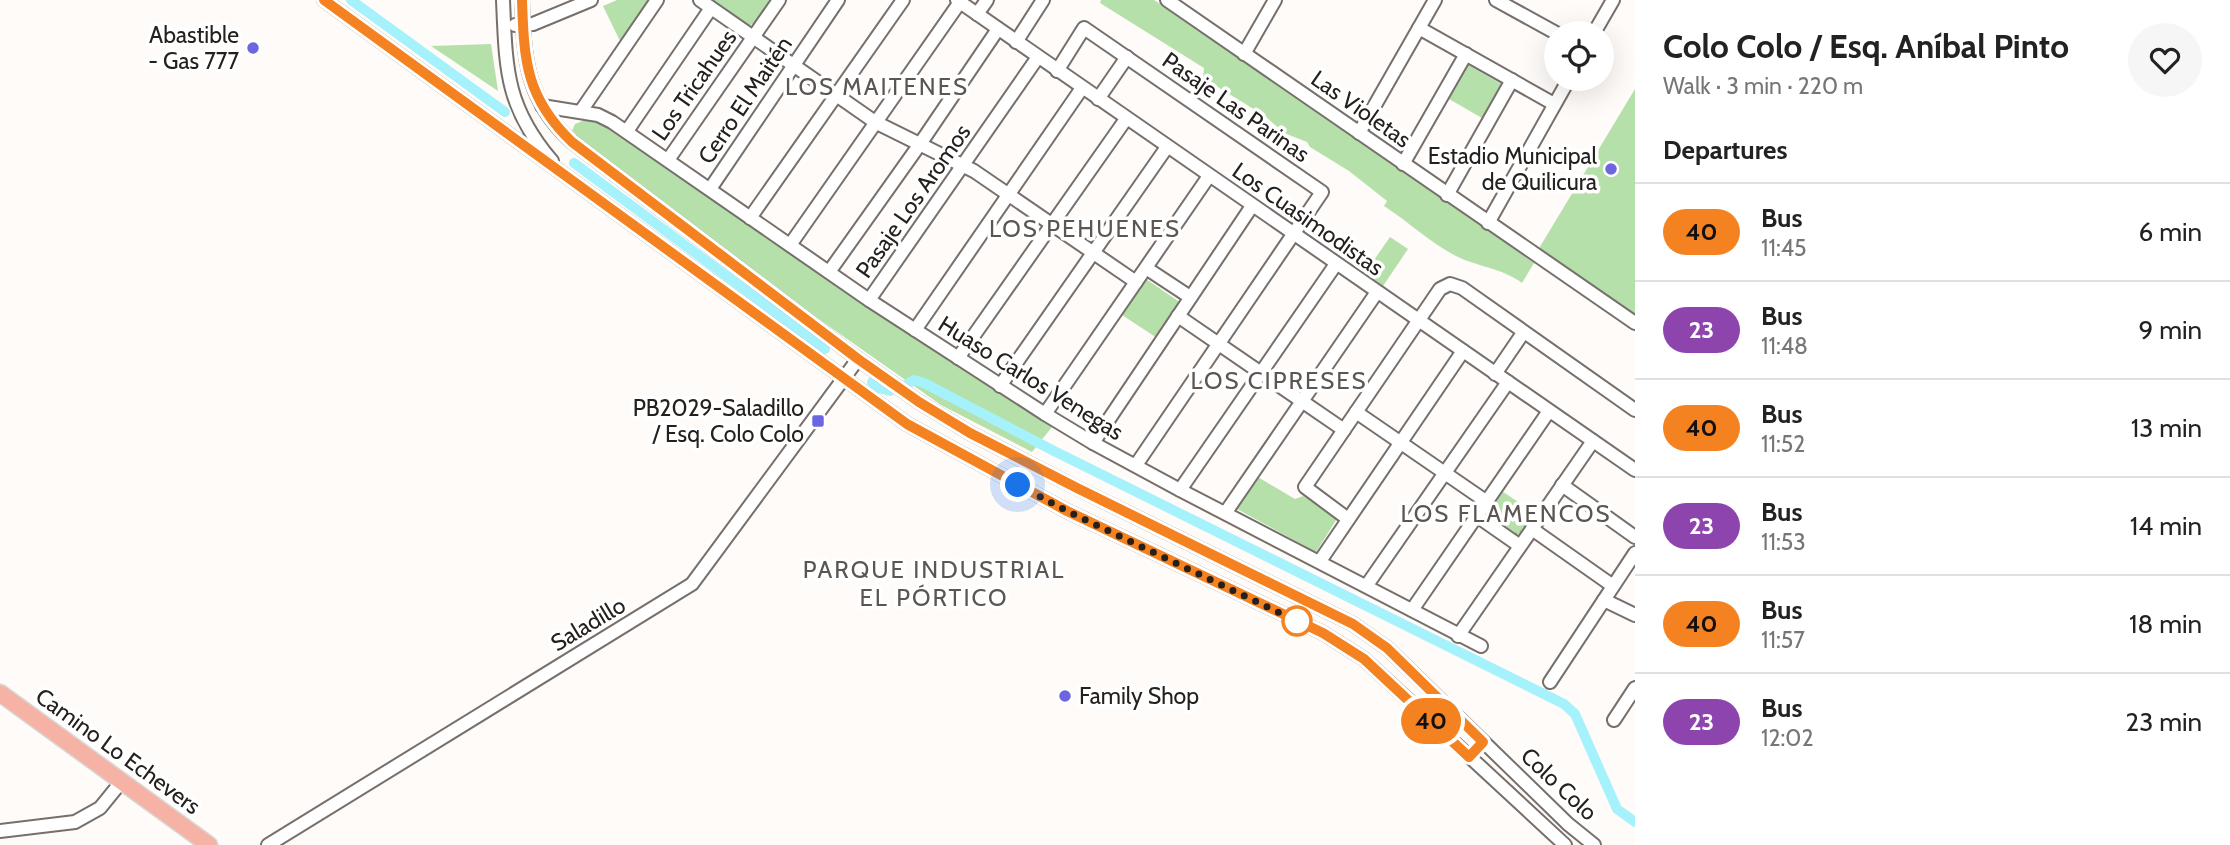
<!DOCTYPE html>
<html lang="en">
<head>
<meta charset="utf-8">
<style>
	body { margin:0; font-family:Cabin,sans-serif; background:#f6f6f6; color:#222; height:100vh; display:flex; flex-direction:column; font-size:26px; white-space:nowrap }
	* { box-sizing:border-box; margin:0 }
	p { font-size:23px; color:#767676 }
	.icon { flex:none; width:38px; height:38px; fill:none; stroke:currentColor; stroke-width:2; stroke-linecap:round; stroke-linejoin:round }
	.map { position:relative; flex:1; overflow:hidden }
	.details { display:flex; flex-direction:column; background:#fff; width:595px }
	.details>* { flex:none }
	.badge { padding:0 14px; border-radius:23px; font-size:24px; line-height:46px }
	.buttons { position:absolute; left:1544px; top:21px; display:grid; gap:14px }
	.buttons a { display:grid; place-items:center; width:70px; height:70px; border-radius:50%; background:#fff; box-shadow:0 7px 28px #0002; font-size:35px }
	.you { position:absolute; width:35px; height:35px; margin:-18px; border:5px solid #fff; border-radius:50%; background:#1a73e8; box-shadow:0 0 0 10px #1a73e833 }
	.map>.badge { position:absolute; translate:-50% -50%; box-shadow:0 0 0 4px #fff }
	h2 { padding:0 28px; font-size:26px; line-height:63px }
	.round { display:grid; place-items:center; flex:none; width:74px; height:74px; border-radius:37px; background:#f6f6f6 }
	.overview { display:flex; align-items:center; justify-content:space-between; height:119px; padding:0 28px }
	h1 { font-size:33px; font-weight:700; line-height:52px }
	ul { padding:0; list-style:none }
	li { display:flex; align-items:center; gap:21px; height:98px; padding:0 28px; border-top:2px solid #e0e0e0 }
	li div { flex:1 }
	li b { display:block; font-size:26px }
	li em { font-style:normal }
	li .badge { min-width:77px; font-weight:700; text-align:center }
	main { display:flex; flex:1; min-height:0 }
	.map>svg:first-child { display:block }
</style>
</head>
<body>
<main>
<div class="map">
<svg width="1635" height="845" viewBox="0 0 1635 845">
	<defs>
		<pattern id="grass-tufts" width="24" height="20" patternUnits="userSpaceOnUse" patternTransform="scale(1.75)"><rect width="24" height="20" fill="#b5e0aa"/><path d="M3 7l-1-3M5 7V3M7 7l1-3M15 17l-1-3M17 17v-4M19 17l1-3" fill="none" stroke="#9bc092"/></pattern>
	</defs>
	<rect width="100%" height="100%" fill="#fefbf9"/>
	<!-- grass -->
	<polygon fill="url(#grass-tufts)" points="1499,489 1534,513 1517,537 1483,514"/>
	<!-- park -->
	<g fill="#b5e0aa">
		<polygon points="617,0 650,0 621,43 603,6"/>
		<polygon points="714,0 772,0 755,24 749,25"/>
		<path d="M 1101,0 L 1154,0 L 1176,14 L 1534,263 L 1522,283 C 1502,268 1478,267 1456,256 C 1429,242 1409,222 1384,206 L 1387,201 L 1349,171 L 1310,147 L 1307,142 L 1284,133 L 1265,116 L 1203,78 L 1204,68 L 1100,3 Z"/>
		<polygon points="491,44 498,91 431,46"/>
		<polygon points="1468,65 1501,84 1482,118 1449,99"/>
		<polygon points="1635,89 1635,316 1538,250"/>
		<polygon points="585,120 605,124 1052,427 1032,452 941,405 813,315 580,139 572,131 575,124"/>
		<polygon points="1390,237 1408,249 1383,286 1365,273"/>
		<polygon points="1146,279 1181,303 1157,338 1122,315"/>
		<polygon points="1256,476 1295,499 1303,496 1338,517 1316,552 1237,509"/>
	</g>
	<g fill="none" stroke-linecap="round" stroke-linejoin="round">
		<!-- canal -->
		<g stroke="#a6f2fc" stroke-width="10">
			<polyline points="351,0 505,112"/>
			<polyline points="574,163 825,349"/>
			<polyline points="872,382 879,388 890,391"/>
			<polyline points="907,384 914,380 924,383 1052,450 1564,704 1575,714 1617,809 1635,822"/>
		</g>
		<defs>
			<g id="minor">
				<polyline points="324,0 907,424 1067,511 1323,633 1364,659 1565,845"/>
				<path d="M 503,0 C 506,68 505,106 552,161"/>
				<path d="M 522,0 C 524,60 526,100 572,142 L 858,359 L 919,402 L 970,433 L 1077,488 L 1353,624 L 1387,648 L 1568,824 L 1594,845"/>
				<polyline points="700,0 875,122 974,171 1136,282"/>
				<polyline points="957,0 1635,470"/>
				<polyline points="1167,0 1635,323"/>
				<polyline points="1496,0 1556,33"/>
				<polyline points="977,14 987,0"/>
				<polyline points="515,25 533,24 591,0"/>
				<polyline points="1419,28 1554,104"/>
				<polyline points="1594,33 1613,0"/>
				<polyline points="1016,42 1043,0"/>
				<polyline points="1244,54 1275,0"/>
				<polyline points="1057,71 1084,28 1322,192 1136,465"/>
				<polyline points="1098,99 1127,57"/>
				<polyline points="542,106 598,115 612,122 869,300 1045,414 1093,443 1180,490 1481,646"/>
				<polyline points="581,111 657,0"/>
				<polyline points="627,131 711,8"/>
				<polyline points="1359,133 1435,0"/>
				<polyline points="668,160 779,0"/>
				<polyline points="1403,164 1466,54"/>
				<polyline points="710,189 838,0"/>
				<polyline points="1447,195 1512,80"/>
				<polyline points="750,218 903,0"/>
				<polyline points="1488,223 1569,79"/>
				<polyline points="790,245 960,2"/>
				<polyline points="1146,268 1190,297"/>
				<polyline points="829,272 920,144 998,29"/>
				<polyline points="869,300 1038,57"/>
				<polyline points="1178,316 1344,430"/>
				<polyline points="915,330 1082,88"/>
				<polyline points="958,358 1126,119"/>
				<polyline points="1495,374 1523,333"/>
				<polyline points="1000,386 1167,147"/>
				<polyline points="1356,412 1487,502"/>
				<polyline points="1045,414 1209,176"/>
				<polyline points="1093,443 1252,206"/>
				<polyline points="1562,485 1635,537"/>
				<polyline points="1180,490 1336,264"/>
				<polyline points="1226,512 1377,292"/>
				<polyline points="1477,516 1520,546"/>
				<polyline points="1348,519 1305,487 1440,289 1450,284 1462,288 1635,410"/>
				<polyline points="1532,529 1613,586"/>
				<polyline points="1320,561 1463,351"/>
				<polyline points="1367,585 1508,382"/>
				<polyline points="1604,600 1635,615"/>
				<polyline points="1412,610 1549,411"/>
				<polyline points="1458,636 1593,441"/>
				<polyline points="1550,682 1635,553"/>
				<polyline points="1614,720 1635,688"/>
				<polyline points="0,831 75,822 100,808 122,781"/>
				<polyline points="268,845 692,584 858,359"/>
			</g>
			<polyline id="major" points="0,693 209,845"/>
		</defs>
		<!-- minor casing -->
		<use href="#minor" stroke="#766f6b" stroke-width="16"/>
		<!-- major casing -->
		<use href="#major" stroke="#d7d7d6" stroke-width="19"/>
		<!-- minor -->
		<use href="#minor" stroke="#fff" stroke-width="12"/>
		<!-- major -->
		<use href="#major" stroke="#f7b2a6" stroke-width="16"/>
	</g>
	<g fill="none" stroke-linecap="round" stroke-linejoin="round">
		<defs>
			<path id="line" d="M 324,0 L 907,424 L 1067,511 L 1323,633 L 1364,659 L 1469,757 L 1483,742 L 1387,648 L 1353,624 L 1077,488 L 970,433 L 919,402 L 858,359 L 572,142 C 526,98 524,61 522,0"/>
		</defs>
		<!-- line casing -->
		<use href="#line" stroke="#fff" stroke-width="16"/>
		<!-- line -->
		<use href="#line" stroke="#f58220" stroke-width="10"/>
		<!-- walk -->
		<polyline stroke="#23201e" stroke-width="7" stroke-dasharray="0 12.6" points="1018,485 1067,511 1303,624 1297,621"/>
	</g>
	<!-- markers -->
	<g fill="#6c67e1" stroke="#fff" stroke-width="2.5">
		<circle cx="253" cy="48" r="7"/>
		<circle cx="1611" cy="169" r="7"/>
		<rect x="811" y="414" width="14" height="14" rx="3.5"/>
		<circle cx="1065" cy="696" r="7"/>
	</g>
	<circle fill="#fff" stroke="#f58220" stroke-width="3.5" cx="1297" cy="621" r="14"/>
	<g text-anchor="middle" stroke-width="7" stroke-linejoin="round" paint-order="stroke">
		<!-- poi labels -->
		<g font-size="23" fill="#23201e" stroke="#fff" text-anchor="end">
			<text x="239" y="43">Abastible<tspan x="239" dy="26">- Gas 777</tspan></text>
			<text x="1597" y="164">Estadio Municipal<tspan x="1597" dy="26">de Quilicura</tspan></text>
			<text x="804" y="416">PB2029-Saladillo<tspan x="804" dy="26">/ Esq. Colo Colo</tspan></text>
			<text x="1079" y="704" text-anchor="start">Family Shop</text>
		</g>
		<!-- street labels -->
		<g font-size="23" fill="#23201e" stroke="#fff">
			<text transform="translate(694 85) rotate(-55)" y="8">Los Tricahues</text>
			<text transform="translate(745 100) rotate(-56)" y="8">Cerro El Maitén</text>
			<text transform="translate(1236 107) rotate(35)" y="8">Pasaje Las Parinas</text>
			<text transform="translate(1361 109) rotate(35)" y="8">Las Violetas</text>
			<text transform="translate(913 201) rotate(-55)" y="8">Pasaje Los Aromos</text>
			<text transform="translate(1308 219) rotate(35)" y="8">Los Cuasimodistas</text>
			<text transform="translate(1031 378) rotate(32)" y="8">Huaso Carlos Venegas</text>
			<text transform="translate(588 624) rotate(-31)" y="8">Saladillo</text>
			<text transform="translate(118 751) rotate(36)" y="8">Camino Lo Echevers</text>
			<text transform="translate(1559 784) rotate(43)" y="8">Colo Colo</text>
		</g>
		<!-- neighbourhood labels -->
		<g font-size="24" letter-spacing="2" fill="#5c5551" stroke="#fff">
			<text x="877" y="95">LOS MAITENES</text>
			<text x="1085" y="237">LOS PEHUENES</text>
			<text x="1279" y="389">LOS CIPRESES</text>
			<text x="1506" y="522">LOS FLAMENCOS</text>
			<text x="934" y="578">PARQUE INDUSTRIAL<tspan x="934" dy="28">EL PÓRTICO</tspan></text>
		</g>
	</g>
</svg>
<div class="buttons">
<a><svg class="icon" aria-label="locate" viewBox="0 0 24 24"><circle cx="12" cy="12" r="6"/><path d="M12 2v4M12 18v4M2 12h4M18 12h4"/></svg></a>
</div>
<div class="you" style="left:1018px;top:485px"></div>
<b class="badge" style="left:1431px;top:721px;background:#f58220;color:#111">40</b>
</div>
<section class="details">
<div class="overview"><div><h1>Colo Colo / Esq. Aníbal Pinto</h1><p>Walk · 3 min · 220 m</p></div><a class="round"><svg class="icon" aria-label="heart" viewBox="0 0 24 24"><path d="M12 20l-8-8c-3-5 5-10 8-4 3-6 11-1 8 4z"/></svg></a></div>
<h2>Departures</h2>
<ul>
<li><span class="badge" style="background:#f58220;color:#111">40</span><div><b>Bus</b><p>11:45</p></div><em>6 min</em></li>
<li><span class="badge" style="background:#8e44ad;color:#fff">23</span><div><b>Bus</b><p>11:48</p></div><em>9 min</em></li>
<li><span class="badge" style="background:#f58220;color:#111">40</span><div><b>Bus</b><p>11:52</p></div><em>13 min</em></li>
<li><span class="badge" style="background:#8e44ad;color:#fff">23</span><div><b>Bus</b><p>11:53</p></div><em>14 min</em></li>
<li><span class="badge" style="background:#f58220;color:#111">40</span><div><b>Bus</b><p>11:57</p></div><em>18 min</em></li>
<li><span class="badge" style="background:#8e44ad;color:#fff">23</span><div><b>Bus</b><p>12:02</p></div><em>23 min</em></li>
</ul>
</section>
</main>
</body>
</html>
